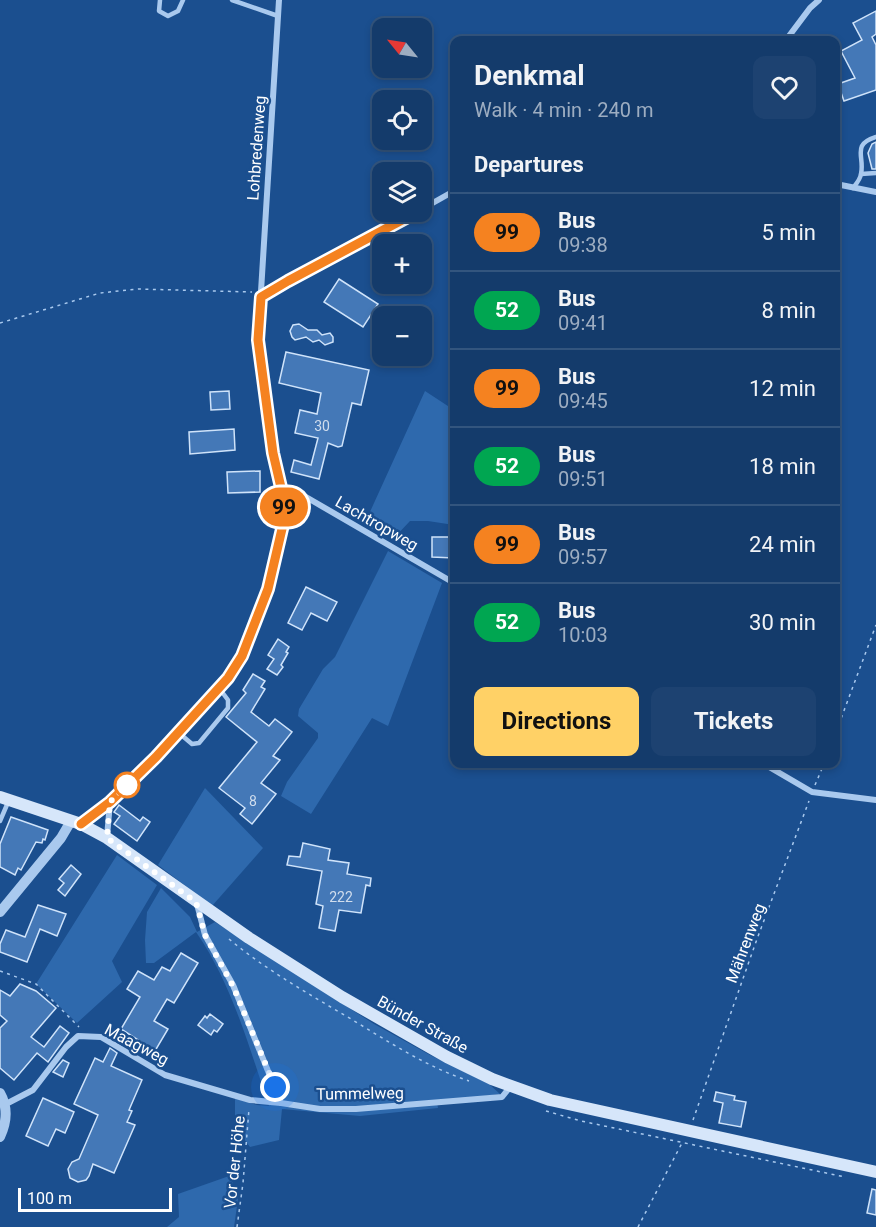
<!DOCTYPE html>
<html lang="en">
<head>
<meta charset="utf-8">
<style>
	body { margin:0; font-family:Roboto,sans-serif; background:#1d4271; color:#f1f3f6; height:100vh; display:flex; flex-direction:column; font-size:22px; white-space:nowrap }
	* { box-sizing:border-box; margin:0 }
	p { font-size:20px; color:#9dadc1 }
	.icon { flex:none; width:33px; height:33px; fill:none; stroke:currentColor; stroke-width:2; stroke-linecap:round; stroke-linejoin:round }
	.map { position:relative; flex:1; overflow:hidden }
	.details { position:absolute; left:450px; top:36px; width:390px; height:732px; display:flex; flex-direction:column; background:#143b6b; border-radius:12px; box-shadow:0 3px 9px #0003,0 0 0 2px #33557e }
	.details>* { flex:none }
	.badge { padding:0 12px; border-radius:20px; font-size:21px; line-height:39px }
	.needle { width:39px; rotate:300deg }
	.fabs { position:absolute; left:372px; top:18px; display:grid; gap:12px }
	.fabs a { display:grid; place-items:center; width:60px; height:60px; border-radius:12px; background:#143b6b; box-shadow:0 3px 9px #0003,0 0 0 2px #33557e; font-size:30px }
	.scale { position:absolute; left:18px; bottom:15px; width:154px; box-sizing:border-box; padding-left:6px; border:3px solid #fff; border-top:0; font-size:16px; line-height:21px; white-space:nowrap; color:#fff; -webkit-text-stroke:4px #1b4f8f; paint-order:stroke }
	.you { position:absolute; width:30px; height:30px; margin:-15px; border:4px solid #fff; border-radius:50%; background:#1a73e8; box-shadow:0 0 0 9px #1a73e833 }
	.map>.badge { position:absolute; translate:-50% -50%; box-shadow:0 0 0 3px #fff }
	h2 { padding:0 24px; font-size:22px; line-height:54px }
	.round { display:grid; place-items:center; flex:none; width:63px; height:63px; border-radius:12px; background:#1d4271 }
	.head { display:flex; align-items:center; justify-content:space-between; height:102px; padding:0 24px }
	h1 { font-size:28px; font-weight:700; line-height:45px }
	.action { display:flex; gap:12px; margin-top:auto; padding:12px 24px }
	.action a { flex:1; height:69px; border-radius:12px; background:#ffd166; color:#111; font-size:24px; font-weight:700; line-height:69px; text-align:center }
	.action a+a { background:#1d4271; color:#f1f3f6 }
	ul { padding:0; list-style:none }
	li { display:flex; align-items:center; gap:18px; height:78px; padding:0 24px; border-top:2px solid #33557e }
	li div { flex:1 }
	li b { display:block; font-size:22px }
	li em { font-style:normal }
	li .badge { min-width:66px; font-weight:700; text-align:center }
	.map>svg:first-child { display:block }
</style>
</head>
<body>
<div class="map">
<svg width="876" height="1227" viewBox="0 0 876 1227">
	<rect width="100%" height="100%" fill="#1b4f8f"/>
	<!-- green -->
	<g fill="#2e69ad">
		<polygon points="425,391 454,410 454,525 428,521 410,521 393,539 364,525"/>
		<polygon points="388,551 442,583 388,726 372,718 311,814 281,796 287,782 318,738 318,733 298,716 299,709 323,669 335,657"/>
		<polygon points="205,788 263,848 212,906 158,865"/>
		<polygon points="117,855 157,885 112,961 122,982 77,1023 36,984"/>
		<path d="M 161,888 L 190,917 L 197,932 L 215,922 L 374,1024 L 430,1055 L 489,1084 L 500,1094 L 437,1102 L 438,1108 L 360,1116 L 282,1109 L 279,1140 L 250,1147 L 235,1127 L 235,1098 L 257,1105 L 269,1106 C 249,1047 232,984 196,932 L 154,963 L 146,963 L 145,940 L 147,912 Z"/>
		<polygon points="232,1175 233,1187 238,1199 234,1227 167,1227 179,1217 178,1194"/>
	</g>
	<!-- building -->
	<g fill="#4478b7" stroke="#cfe3fa" stroke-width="1.5">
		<polygon points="876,11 876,34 872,37 876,45 876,90 844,101 838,84 855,78 841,51 862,40 853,23"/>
		<polygon points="876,142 876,169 872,169 868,153 872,144"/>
		<polygon points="339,279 378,304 363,327 324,302"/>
		<polygon points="299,324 308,330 317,330 322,335 330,333 333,337 333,342 325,345 319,340 313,342 306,337 295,340 292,337 290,331 293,325"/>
		<polygon points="286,352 369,370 361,405 352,403 342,446 338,447 328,443 319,479 291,472 294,460 311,465 318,438 295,433 300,410 317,414 321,393 279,383"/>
		<polygon points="229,391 230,409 211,410 210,392"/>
		<polygon points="234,429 235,450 190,454 189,432"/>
		<polygon points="260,471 260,492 228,493 227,472"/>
		<polygon points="432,537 454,537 454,558 432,557"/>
		<polygon points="306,587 337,602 327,621 311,613 302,630 288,623"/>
		<polygon points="278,639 289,647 286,652 288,653 281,665 283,667 277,675 267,669 274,659 268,655"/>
		<polygon points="253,674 265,681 261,687 265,689 251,712 269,726 275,719 292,732 273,756 280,760 261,783 276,794 252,824 240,814 245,808 219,788 257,742 226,717 246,693 243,690"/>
		<polygon points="119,805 140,821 143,817 150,822 137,841 114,824 120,816 114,812"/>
		<polygon points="11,817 48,830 45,840 43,839 42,843 36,842 21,870 18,868 15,875 0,867 0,844"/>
		<polygon points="303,843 330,849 328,860 349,863 347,874 371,878 370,886 366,885 361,913 339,910 335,931 319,928 323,906 316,904 322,871 287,865 289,856 300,857"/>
		<polygon points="71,865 81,874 65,896 58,890 64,883 59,879"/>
		<polygon points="38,905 66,914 57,936 40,929 27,962 0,952 0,944 6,930 25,937"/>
		<polygon points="181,953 198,963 174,1003 167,999 154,1021 168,1029 155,1051 121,1029 140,997 127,989 138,971 154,980 162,967 170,971"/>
		<polygon points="20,984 36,991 56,1008 31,1037 44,1047 60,1026 69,1033 48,1062 37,1053 14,1080 0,1068 0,1028 7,1021 0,1015 0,990 10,996"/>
		<polygon points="210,1014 223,1024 217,1032 214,1030 211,1035 198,1025 205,1016 207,1018"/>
		<polygon points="110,1048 117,1053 111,1066 142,1080 129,1110 132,1111 127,1122 135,1125 114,1173 93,1164 89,1176 86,1180 78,1182 70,1178 68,1169 72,1162 79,1159 98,1115 74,1104 95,1058 103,1062"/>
		<polygon points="63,1060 69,1063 63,1077 53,1072"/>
		<polygon points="716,1092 735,1096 734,1100 746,1102 741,1127 719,1123 723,1103 714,1101"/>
		<polygon points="43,1098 74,1112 65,1133 56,1129 48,1146 26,1136"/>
		<polygon points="872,1189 876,1190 876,1215 867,1213"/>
	</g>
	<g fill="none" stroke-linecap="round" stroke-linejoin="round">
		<!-- path -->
		<g stroke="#a9c9ee" stroke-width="1.5" stroke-dasharray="3 4.5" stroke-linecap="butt">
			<polyline points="0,323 100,293 138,289 252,292"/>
			<polyline points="836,732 876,625"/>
			<polyline points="815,785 824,764"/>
			<path d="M 229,939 C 266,970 309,994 351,1019 C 389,1042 427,1067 469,1081"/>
			<polyline points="0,971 36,984 79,1027"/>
			<polyline points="546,1111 581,1121 845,1177"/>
			<polyline points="693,1120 757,939 809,801"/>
			<polyline points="237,1227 243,1183 249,1109"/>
			<polyline points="638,1227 682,1143"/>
		</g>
		<!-- service -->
		<g stroke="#a9c9ee" stroke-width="4.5">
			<polyline points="160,0 159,11 168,16 178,11 183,0"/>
			<polyline points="232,0 278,16"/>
			<polyline points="861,174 876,173"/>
			<path d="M 853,188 C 856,184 860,180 861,174 C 865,156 851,145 876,137"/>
			<polyline points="179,733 192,744 199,743 228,708 228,700 219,688"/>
			<polyline points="0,821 9,800"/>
		</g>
		<!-- minor -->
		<g stroke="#a9c9ee" stroke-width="6">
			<polyline points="786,40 810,8 819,0"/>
			<polyline points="836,184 876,192"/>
			<polyline points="422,209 454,191"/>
			<polyline points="261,297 288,281 417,212"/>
			<polyline points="283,496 306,497 454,583"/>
			<polyline points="764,764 812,792 876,800"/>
			<polyline points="81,824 110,802 156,757 228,678 242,656 257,620 268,589 279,549 285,516 283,496 273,453 258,340 279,0"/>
			<polyline points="107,837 110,802"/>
			<polyline points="197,904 205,935 233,985 281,1103 320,1109 356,1109 502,1097 510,1087"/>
			<polyline points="6,1104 33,1090 66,1047 78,1036 101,1037 165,1075 250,1100 281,1103"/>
		</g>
		<!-- tertiary -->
		<g stroke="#a9c9ee" stroke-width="10">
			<polyline points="0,912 61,838 71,821"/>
			<path d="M 0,1093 C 8,1107 7,1122 0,1137"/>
		</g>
		<!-- secondary -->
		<polyline stroke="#d6e6fa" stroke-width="12" points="0,797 81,824 107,838 249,938 342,997 447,1057 492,1079 550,1100 876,1172"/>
	</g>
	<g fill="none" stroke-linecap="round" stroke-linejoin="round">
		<defs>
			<polyline id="line" points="81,824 110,802 156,757 228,678 242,656 268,589 285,516 283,496 273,453 258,340 261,297 288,281 417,212"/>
		</defs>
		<!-- line casing -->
		<use href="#line" stroke="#fff" stroke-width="14"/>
		<!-- line -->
		<use href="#line" stroke="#f58220" stroke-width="9"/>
		<!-- walk -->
		<polyline stroke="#fff" stroke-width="6" stroke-dasharray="0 10.8" points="127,785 110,802 107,838 196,902 205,935 233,986 275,1087"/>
	</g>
	<!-- markers -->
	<circle fill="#fff" stroke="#f58220" stroke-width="3" cx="127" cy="785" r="12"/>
	<g text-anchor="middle" stroke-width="5" stroke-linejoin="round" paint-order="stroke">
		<!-- number labels -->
		<g font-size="14" fill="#d0dded">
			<text x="322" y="431">30</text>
			<text x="253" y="806">8</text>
			<text x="341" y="902">222</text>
		</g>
		<!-- street labels -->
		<g font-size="16" fill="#fff" stroke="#1b4f8f">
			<text transform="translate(256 148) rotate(-86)" y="6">Lohbredenweg</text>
			<text transform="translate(377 523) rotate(30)" y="6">Lachtropweg</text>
			<text transform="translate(745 943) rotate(-69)" y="6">Mährenweg</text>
			<text transform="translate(423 1024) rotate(29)" y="6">Bünder Straße</text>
			<text transform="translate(137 1044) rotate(28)" y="6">Maagweg</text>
			<text transform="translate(360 1093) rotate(-1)" y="6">Tummelweg</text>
			<text transform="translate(234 1162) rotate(-84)" y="6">Vor der Höhe</text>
		</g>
	</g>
</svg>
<div class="fabs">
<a><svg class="needle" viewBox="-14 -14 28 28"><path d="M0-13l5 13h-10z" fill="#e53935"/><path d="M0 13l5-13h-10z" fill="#9dadc1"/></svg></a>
<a><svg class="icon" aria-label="locate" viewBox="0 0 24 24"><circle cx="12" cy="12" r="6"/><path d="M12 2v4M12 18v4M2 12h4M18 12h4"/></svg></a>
<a><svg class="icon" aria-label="layers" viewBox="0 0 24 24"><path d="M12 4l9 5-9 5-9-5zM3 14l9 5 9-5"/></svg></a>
<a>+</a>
<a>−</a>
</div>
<div class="scale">100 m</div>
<div class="you" style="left:275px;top:1087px"></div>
<b class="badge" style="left:284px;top:507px;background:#f58220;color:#111">99</b>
<section class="details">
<div class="head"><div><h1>Denkmal</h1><p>Walk · 4 min · 240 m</p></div><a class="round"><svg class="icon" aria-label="heart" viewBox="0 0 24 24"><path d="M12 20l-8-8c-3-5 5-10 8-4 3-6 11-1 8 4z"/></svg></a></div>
<h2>Departures</h2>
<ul>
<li><span class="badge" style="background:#f58220;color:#111">99</span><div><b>Bus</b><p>09:38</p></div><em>5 min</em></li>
<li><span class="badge" style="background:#00a651;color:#fff">52</span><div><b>Bus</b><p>09:41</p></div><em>8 min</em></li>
<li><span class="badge" style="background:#f58220;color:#111">99</span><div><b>Bus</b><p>09:45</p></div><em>12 min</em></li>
<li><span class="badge" style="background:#00a651;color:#fff">52</span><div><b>Bus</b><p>09:51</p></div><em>18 min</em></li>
<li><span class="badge" style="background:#f58220;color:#111">99</span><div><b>Bus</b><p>09:57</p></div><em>24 min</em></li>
<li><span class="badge" style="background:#00a651;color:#fff">52</span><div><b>Bus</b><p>10:03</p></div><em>30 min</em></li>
</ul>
<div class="action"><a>Directions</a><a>Tickets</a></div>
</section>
</div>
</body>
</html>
